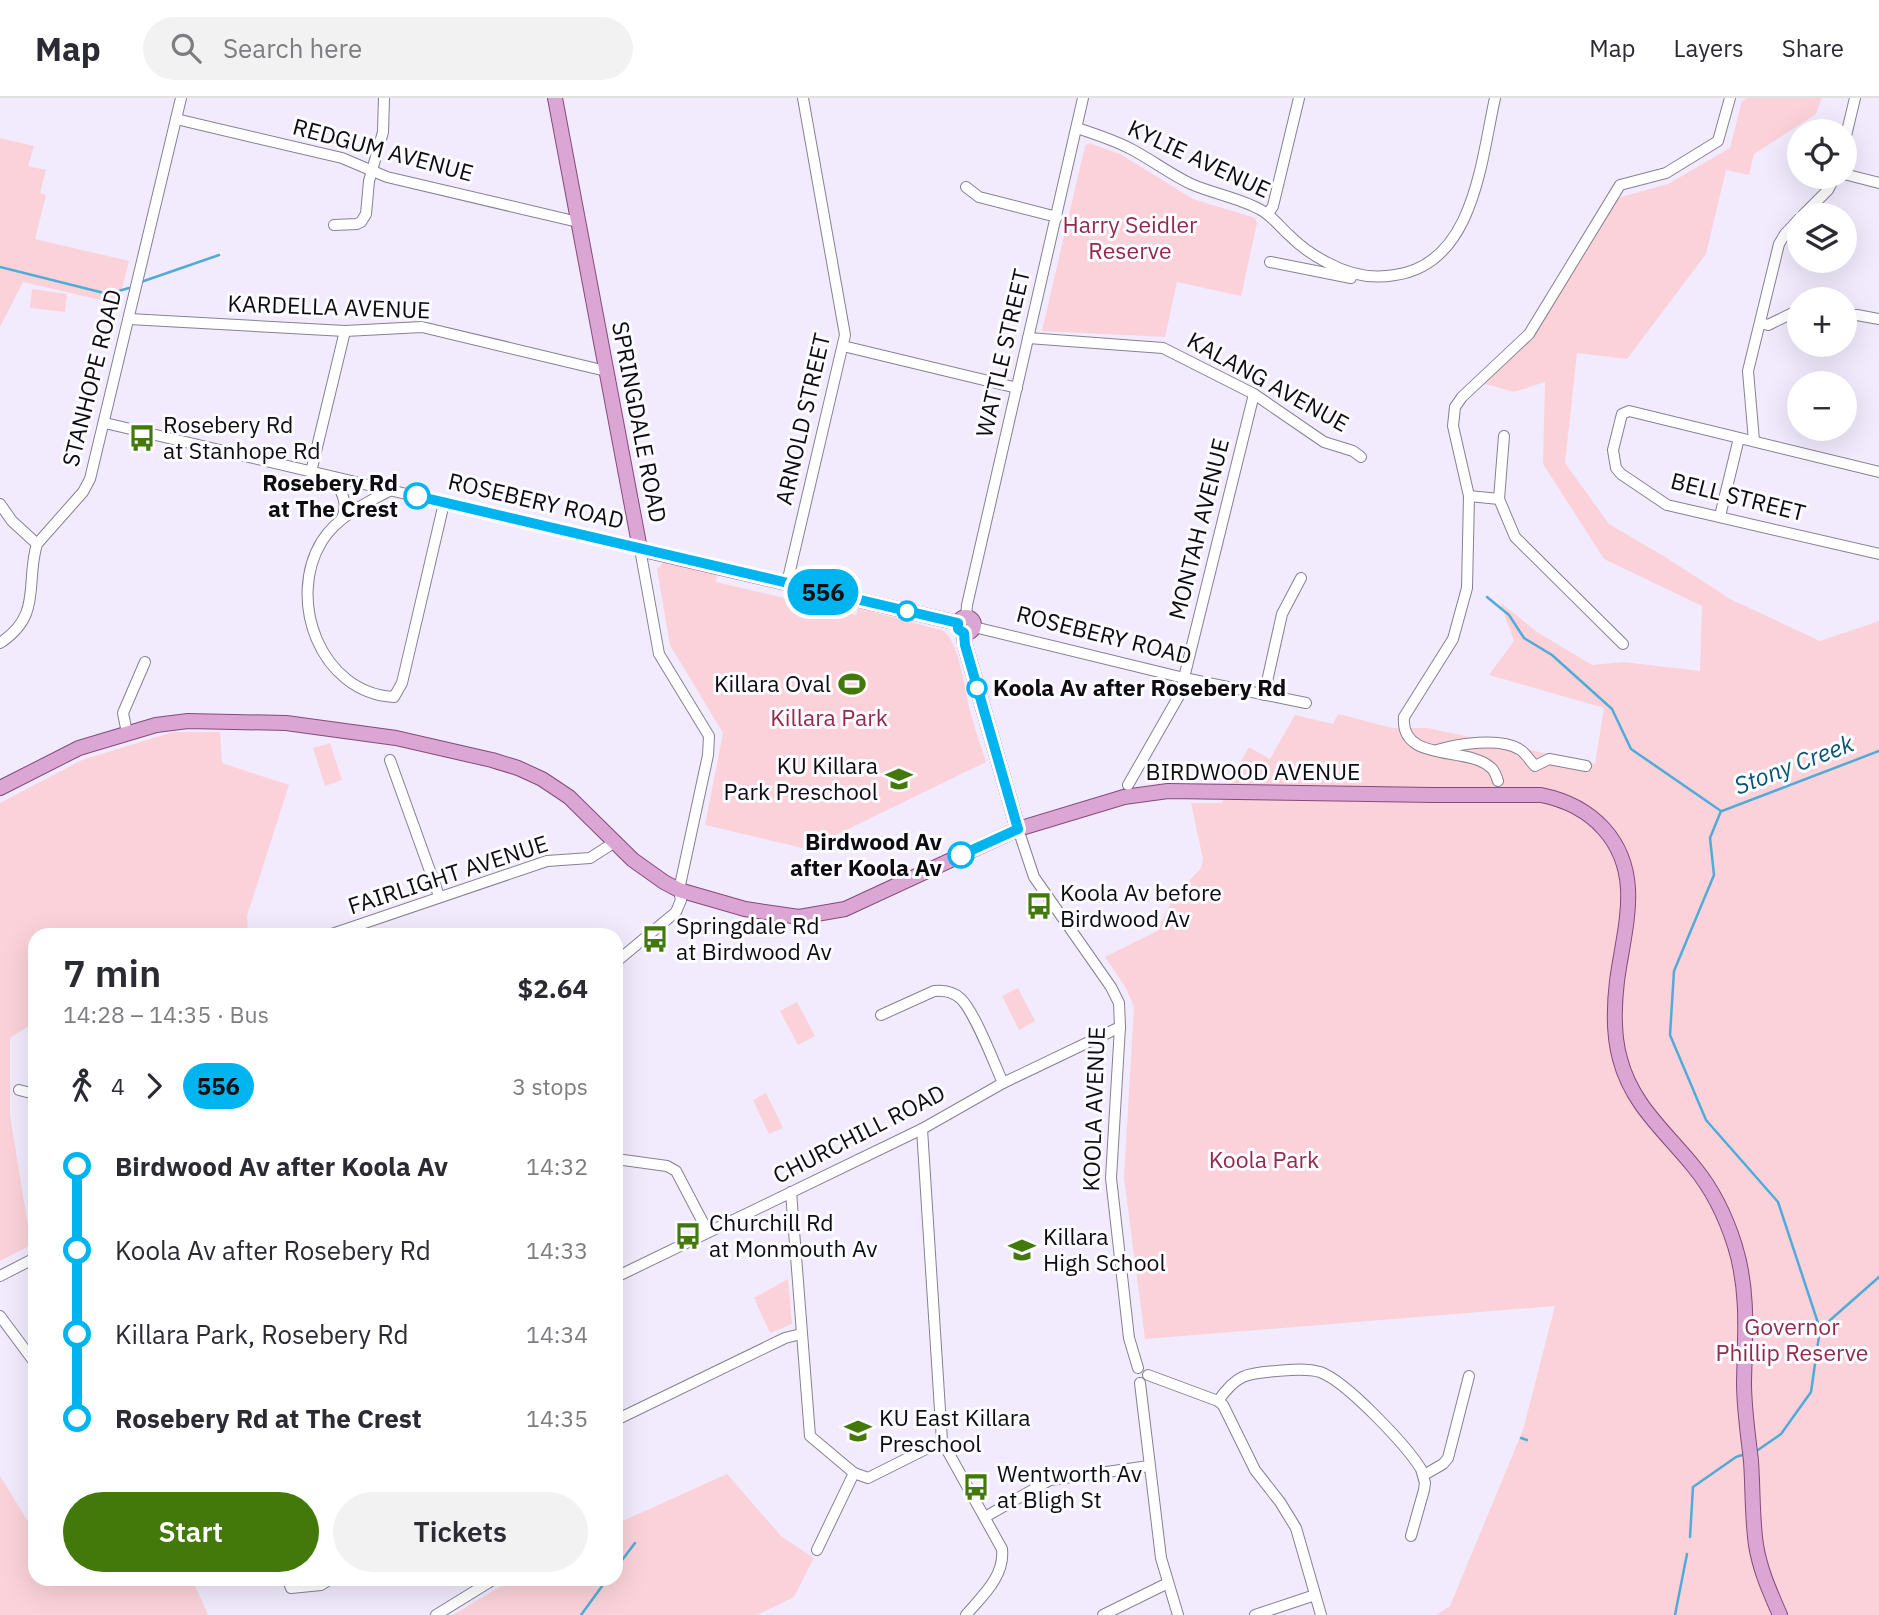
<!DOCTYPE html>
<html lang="en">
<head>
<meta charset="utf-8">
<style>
	body { margin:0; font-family:"IBM Plex Sans",sans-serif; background:#f2f2f3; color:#2b2b33; height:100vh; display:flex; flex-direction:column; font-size:26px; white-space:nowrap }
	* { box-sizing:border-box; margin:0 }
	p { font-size:23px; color:#7c7c81 }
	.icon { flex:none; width:38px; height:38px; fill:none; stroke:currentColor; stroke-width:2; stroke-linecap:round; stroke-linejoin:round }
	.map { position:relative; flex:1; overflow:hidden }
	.side { position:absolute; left:28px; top:830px; width:595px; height:658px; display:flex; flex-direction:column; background:#fff; border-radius:21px; box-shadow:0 7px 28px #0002 }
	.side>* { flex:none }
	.badge { padding:0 14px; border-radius:23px; font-size:24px; line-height:46px }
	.tools { position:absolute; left:1787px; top:21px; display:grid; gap:14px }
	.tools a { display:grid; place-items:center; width:70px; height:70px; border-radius:50%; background:#fff; box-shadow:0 7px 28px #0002; font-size:35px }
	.map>.badge { position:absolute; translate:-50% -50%; box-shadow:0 0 0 4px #fff }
	.legs { display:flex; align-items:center; gap:10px; height:77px; padding:0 35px; font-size:23px }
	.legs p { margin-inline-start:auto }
	.summary { display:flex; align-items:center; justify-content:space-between; height:119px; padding:0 35px }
	h1 { font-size:38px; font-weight:600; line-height:52px }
	.primary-button { display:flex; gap:14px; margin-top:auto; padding:14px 35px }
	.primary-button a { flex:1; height:80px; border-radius:42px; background:#42790a; color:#fff; font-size:28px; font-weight:600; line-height:80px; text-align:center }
	.primary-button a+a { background:#f2f2f3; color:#2b2b33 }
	ul { padding:0 35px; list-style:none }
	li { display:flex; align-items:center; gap:24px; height:84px; font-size:26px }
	li i { display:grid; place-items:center; width:10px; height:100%; margin:0 9px; background:currentColor }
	li i::after { content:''; width:18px; height:18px; margin:-9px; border:5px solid; border-radius:50%; background:#fff }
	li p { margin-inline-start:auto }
	li:first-child i { background:linear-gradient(#0000 50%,currentColor 0) }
	li:last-child i { background:linear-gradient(currentColor 50%,#0000 0) }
	header { display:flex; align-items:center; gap:42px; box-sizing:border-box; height:98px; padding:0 35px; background:#fff; border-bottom:2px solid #e1e1e2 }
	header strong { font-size:33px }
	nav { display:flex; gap:38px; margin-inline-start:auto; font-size:24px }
	.search { width:490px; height:63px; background:#f2f2f3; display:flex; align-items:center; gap:18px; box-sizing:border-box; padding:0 24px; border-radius:38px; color:#7c7c81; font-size:26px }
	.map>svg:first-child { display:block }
</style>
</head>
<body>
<header>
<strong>Map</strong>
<div class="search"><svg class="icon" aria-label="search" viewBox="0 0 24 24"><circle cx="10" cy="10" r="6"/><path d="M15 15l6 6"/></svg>Search here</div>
<nav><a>Map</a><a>Layers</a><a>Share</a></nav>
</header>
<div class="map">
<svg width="1879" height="1517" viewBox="0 0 1879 1517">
	<rect width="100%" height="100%" fill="#f1ebfd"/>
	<!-- green -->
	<g fill="#fbd2d9">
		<polygon points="1748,0 1822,0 1816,16 1754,56 1749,77 1726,72 1706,156 1627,261 1577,255 1565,365 1609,426 1665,459 1732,502 1820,543 1879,523 1879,1517 1436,1517 1450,1508 1523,1332 1555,1208 1145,1241 1124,1080 1134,909 1126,890 1105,859 1157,833 1173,800 1201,770 1203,761 1191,705 1222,705 1231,681 1249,649 1270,661 1295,617 1333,626 1338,616 1393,630 1428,630 1595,666 1604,610 1489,577 1514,543 1500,504 1537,534 1592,567 1623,564 1700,573 1702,508 1604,461 1543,366 1545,284 1514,294 1478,284 1526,246 1610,102 1668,86 1730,50 1742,3"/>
		<polygon points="0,40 34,48 28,68 46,72 40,95 46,97 35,141 129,163 118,206 23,184 0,229"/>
		<polygon points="1089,45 1120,56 1193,101 1255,120 1257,125 1241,198 1177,184 1165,239 1042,233 1085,48"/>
		<polygon points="32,191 67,196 65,214 30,210"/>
		<path d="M 664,464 L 717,477 L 716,484 L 856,517 L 858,510 L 944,533 C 961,548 964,593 971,616 C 975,632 981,648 986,664 L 807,751 L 705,727 L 723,635 L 670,547 L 657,471 Z"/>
		<polygon points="173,634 220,634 222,665 289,687 247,818 248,836 35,836 35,924 10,940 10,1017 31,1147 0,1163 0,705 82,662"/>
		<polygon points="330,645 342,682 325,688 313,650"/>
		<polygon points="1018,890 1035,923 1019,932 1002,898"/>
		<polygon points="797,904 815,938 798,947 780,913"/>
		<polygon points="766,995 783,1030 769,1036 753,1002"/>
		<polygon points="788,1181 792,1226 770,1235 754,1200"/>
		<polygon points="727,1376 782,1439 814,1460 794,1499 757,1517 453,1517 513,1481 616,1480 616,1426"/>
		<polygon points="0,1378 27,1422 35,1423 35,1480 192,1481 208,1517 0,1517"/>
	</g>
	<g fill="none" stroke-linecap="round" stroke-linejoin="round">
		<!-- stream -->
		<g stroke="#51abd9" stroke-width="2.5">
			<polyline points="0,169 108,196 129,190"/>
			<polyline points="141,184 219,157"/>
			<polyline points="1487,499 1509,517 1524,540 1552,557 1612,611 1631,651 1721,713 1710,740 1714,777 1674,873 1670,937 1706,1022 1778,1104 1820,1231 1811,1294 1781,1336 1755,1354"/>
			<polyline points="1722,713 1879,653"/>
			<polyline points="1820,1231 1879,1179"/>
			<polyline points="1521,1340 1527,1342"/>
			<polyline points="1690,1439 1693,1389 1736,1359 1745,1356"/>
			<polyline points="616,1470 635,1445"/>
			<polyline points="581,1517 608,1480"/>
			<polyline points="1675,1517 1687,1456"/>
		</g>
		<defs>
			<g id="minor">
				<polyline points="176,21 342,60 387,79 578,124"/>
				<path d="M 1077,30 C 1095,36 1114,42 1131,51 C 1152,62 1170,76 1191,86 C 1214,96 1240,100 1261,112 C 1272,118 1280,129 1289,137 C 1300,148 1314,158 1328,165 C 1348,176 1372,181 1395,177 C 1474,166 1481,63 1495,0"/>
				<polyline points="1844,46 1855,0"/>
				<polyline points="1844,76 1879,85"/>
				<polyline points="966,89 979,99 1057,119"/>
				<polyline points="1268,116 1273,108 1299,0"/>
				<polyline points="1803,117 1828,92 1835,79"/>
				<polyline points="334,127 357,126 361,124 366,116 369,83 383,34 384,0"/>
				<polyline points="1270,164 1351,180"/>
				<polyline points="1844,217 1857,217 1879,221"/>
				<polyline points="129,221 345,233 422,229 606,273"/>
				<polyline points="1760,225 1768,227 1799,212"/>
				<polyline points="1028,240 1163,250 1254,296 1324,344 1353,353 1361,359"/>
				<polyline points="843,248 1017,290"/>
				<polyline points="105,325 640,451 659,556 709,638 708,657 679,792 681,802 676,814 616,864"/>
				<polyline points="1754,343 1748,273 1779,146 1785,136 1799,121"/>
				<polyline points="311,374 345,233"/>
				<polyline points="1879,374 1629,313 1622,316 1613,352 1616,370 1621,376 1667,407 1879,456"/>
				<path d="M 332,379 C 341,392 349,405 342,420"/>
				<path d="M 391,392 C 366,405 338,418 322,443 C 286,501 320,595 394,599 L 402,585 L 444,405"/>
				<polyline points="1469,398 1499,401 1515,439 1623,546"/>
				<polyline points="1499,401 1504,338"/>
				<polyline points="0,406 12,423 37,446"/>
				<polyline points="1720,418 1739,340"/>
				<polyline points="787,485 845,237 803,0"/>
				<polyline points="966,519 967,507 1083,0"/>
				<polyline points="974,529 1184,580 1306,605"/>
				<path d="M 0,545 C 43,517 25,485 37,446 L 83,394 L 90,381 L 181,0"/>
				<polyline points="1264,597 1282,516 1301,480"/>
				<polyline points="127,635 123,615 145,564"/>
				<path d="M 1437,652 C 1458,646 1499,639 1519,651 C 1525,654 1530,663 1535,668 L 1549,661 L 1586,668"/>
				<polyline points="390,662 439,798"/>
				<path d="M 1498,683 C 1496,678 1495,672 1490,669 C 1467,648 1400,665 1404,619 L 1453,541 L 1467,490 L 1469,398 L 1453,328 L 1455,309 L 1462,299 L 1529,236 L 1620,87 L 1666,75 L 1718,43 L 1730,0"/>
				<polyline points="1128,687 1180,596 1254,296"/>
				<polyline points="1018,731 1034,779 1111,889 1119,905 1120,929 1111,1080 1129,1240 1138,1270"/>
				<polyline points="332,836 547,763 590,760 615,744"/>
				<path d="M 881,917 L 934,893 C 943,892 952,893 960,900 C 974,912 994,965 1003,985"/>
				<polyline points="19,992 35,996"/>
				<path d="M 922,1031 L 942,1343 L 1002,1451 C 1005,1478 983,1497 966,1517"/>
				<polyline points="616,1061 667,1068 676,1073 708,1134"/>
				<polyline points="791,1094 810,1338 854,1375 868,1380 942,1343"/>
				<polyline points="0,1178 35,1160"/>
				<polyline points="616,1179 922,1031 1003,985 1120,929"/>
				<polyline points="0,1218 35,1265"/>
				<polyline points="1148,1277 1218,1303 1223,1307 1255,1372 1280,1404 1296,1430 1321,1517"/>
				<polyline points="1140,1285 1161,1460 1178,1517"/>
				<path d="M 1218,1303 C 1236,1277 1246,1275 1277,1273 C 1291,1272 1306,1270 1320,1274 C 1346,1283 1406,1347 1421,1371 L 1425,1385 L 1424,1392 L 1411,1438"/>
				<polyline points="616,1322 785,1240 801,1236"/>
				<polyline points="1424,1377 1443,1366 1448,1360 1469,1278"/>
				<polyline points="985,1419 1050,1382 1149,1368"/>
				<polyline points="817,1452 854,1375"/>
				<polyline points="287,1480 291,1490 321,1487 332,1480"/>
				<polyline points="436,1517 496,1480"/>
				<polyline points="1103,1517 1168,1485"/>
				<polyline points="1255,1517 1315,1497"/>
			</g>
			<g id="major">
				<polyline points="555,0 640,451 958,525"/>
				<circle cx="966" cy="527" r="8"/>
				<polyline points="964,535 965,547 1018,731"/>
				<path d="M 0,690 L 79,650 L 156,627 L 188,623 L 286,625 L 396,640 L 492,662 L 518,670 L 542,681 L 569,699 L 633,762 L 664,784 L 679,792 L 745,811 L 799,819 L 845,811 L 1018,731 L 1124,699 L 1168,693 L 1434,697 L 1541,697 C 1566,702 1587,712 1604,731 C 1644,776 1624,830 1617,883 C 1614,908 1613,936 1620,961 C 1632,1007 1665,1033 1694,1069 C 1713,1092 1726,1119 1735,1148 C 1749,1193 1745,1238 1744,1284 C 1744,1311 1748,1336 1751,1363 C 1753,1391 1752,1419 1756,1447 C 1760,1472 1770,1494 1780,1517"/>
			</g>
		</defs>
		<!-- minor casing -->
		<use href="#minor" stroke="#868192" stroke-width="12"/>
		<!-- major casing -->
		<use href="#major" stroke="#844a7c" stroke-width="16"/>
		<!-- minor -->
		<use href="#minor" stroke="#fff" stroke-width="10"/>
		<!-- major -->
		<use href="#major" stroke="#dba6d3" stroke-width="14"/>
	</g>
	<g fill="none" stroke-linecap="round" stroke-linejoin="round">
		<defs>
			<polyline id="line-1" points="417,398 958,525 958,531 964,535 965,547 1018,731 961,757"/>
		</defs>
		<!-- line-1 casing -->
		<use href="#line-1" stroke="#fff" stroke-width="16"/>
		<!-- line-1 -->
		<use href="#line-1" stroke="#00b5ef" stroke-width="10"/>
	</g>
	<!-- icons -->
	<defs>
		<symbol id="bus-bare" viewBox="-9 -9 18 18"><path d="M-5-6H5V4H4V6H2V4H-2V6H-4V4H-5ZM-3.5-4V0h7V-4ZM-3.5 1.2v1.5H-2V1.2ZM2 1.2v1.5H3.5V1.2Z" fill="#42790a" stroke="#fcfbff" stroke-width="2.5" paint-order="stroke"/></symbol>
		<symbol id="stadium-bare" viewBox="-9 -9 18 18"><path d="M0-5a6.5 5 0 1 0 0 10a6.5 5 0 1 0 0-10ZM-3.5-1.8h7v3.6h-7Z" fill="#42790a" stroke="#fcfbff" stroke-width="2.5" paint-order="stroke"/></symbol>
		<symbol id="school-bare" viewBox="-9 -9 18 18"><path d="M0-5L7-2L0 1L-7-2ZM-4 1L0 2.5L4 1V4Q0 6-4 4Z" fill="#42790a" stroke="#fcfbff" stroke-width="2.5" paint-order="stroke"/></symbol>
	</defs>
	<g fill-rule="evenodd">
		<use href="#bus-bare" x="123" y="321" width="38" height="38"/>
		<use href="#stadium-bare" x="833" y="567" width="38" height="38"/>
		<use href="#school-bare" x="880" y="662" width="38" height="38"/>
		<use href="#bus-bare" x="1020" y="789" width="38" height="38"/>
		<use href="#bus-bare" x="636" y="822" width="38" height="38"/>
		<use href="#bus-bare" x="669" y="1119" width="38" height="38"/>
		<use href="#school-bare" x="1003" y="1133" width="38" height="38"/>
		<use href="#school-bare" x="839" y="1314" width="38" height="38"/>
		<use href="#bus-bare" x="957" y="1370" width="38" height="38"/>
	</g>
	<!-- markers -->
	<g fill="#fff" stroke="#00b5ef" stroke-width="3.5">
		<circle cx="417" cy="398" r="12"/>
		<circle cx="907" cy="513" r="9"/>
		<circle cx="977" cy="590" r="9"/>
		<circle cx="961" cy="757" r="12"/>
	</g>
	<g text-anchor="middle" stroke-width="6" stroke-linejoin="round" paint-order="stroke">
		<!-- street labels -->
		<g font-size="23" fill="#0e0c12" stroke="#fcfbff">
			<text transform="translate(383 52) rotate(15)" y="8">REDGUM AVENUE</text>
			<text transform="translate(1199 61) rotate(25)" y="8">KYLIE AVENUE</text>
			<text transform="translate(329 209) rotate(2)" y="8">KARDELLA AVENUE</text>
			<text transform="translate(1003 255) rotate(-77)" y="8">WATTLE STREET</text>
			<text transform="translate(92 280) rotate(-76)" y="8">STANHOPE ROAD</text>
			<text transform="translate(1268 284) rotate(29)" y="8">KALANG AVENUE</text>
			<text transform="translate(803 321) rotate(-77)" y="8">ARNOLD STREET</text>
			<text transform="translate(639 324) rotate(79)" y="8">SPRINGDALE ROAD</text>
			<text transform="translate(1738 399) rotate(14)" y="8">BELL STREET</text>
			<text transform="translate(536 403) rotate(13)" y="8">ROSEBERY ROAD</text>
			<text transform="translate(1199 431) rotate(-76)" y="8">MONTAH AVENUE</text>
			<text transform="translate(1104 537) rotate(14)" y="8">ROSEBERY ROAD</text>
			<text x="1253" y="682">BIRDWOOD AVENUE</text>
			<text transform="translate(448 777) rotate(-18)" y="8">FAIRLIGHT AVENUE</text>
			<text transform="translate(1094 1011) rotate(-88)" y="8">KOOLA AVENUE</text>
			<text transform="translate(859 1036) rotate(-27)" y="8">CHURCHILL ROAD</text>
		</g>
		<!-- park labels -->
		<g font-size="23" fill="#922b4a" stroke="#fcfbff">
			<text x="1130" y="135">Harry Seidler<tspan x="1130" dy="26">Reserve</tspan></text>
			<text x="829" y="628">Killara Park</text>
			<text x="1264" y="1070">Koola Park</text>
			<text x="1792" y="1237">Governor<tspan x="1792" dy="26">Phillip Reserve</tspan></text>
		</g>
		<!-- poi labels -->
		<g font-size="23" fill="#0e0c12" stroke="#fcfbff" text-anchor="start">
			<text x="163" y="335">Rosebery Rd<tspan x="163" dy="26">at Stanhope Rd</tspan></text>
			<text x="831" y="594" text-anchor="end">Killara Oval</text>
			<text x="878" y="676" text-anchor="end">KU Killara<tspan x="878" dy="26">Park Preschool</tspan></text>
			<text x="1060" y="803">Koola Av before<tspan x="1060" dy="26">Birdwood Av</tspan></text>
			<text x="676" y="836">Springdale Rd<tspan x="676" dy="26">at Birdwood Av</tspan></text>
			<text x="709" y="1133">Churchill Rd<tspan x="709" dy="26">at Monmouth Av</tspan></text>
			<text x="1043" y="1147">Killara<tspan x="1043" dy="26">High School</tspan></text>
			<text x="879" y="1328">KU East Killara<tspan x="879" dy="26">Preschool</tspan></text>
			<text x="997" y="1384">Wentworth Av<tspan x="997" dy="26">at Bligh St</tspan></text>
		</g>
		<!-- stop labels -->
		<g font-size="23" font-weight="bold" fill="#0e0c12" stroke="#fcfbff" text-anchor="end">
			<text x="398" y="393">Rosebery Rd<tspan x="398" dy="26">at The Crest</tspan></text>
			<text x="993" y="598" text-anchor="start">Koola Av after Rosebery Rd</text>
			<text x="942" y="752">Birdwood Av<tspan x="942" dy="26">after Koola Av</tspan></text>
		</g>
		<!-- water labels -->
		<g font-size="24" font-style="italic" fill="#0b5473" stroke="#fcfbff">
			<text transform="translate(1794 667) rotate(-21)" y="8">Stony Creek</text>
		</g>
	</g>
</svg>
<div class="tools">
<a><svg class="icon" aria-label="locate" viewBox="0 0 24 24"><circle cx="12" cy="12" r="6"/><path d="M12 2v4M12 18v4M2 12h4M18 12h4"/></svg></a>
<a><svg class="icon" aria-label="layers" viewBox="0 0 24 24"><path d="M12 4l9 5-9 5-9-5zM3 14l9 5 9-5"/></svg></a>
<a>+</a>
<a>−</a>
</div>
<b class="badge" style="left:823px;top:494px;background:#00b5ef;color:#111">556</b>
<section class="side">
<div class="summary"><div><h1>7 min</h1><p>14:28 – 14:35 · Bus</p></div><b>$2.64</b></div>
<div class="legs"><svg class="icon" aria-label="walk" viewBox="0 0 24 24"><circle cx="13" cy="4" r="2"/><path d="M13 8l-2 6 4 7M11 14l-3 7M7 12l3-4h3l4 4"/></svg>4<svg class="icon" aria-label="forward" viewBox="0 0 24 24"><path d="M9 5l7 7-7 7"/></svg><b class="badge" style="background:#00b5ef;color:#111">556</b><p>3 stops</p></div>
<ul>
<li><i style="color:#00b5ef"></i><b>Birdwood Av after Koola Av</b><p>14:32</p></li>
<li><i style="color:#00b5ef"></i><span>Koola Av after Rosebery Rd</span><p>14:33</p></li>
<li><i style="color:#00b5ef"></i><span>Killara Park, Rosebery Rd</span><p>14:34</p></li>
<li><i style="color:#00b5ef"></i><b>Rosebery Rd at The Crest</b><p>14:35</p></li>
</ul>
<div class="primary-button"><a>Start</a><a>Tickets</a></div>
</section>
</div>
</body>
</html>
